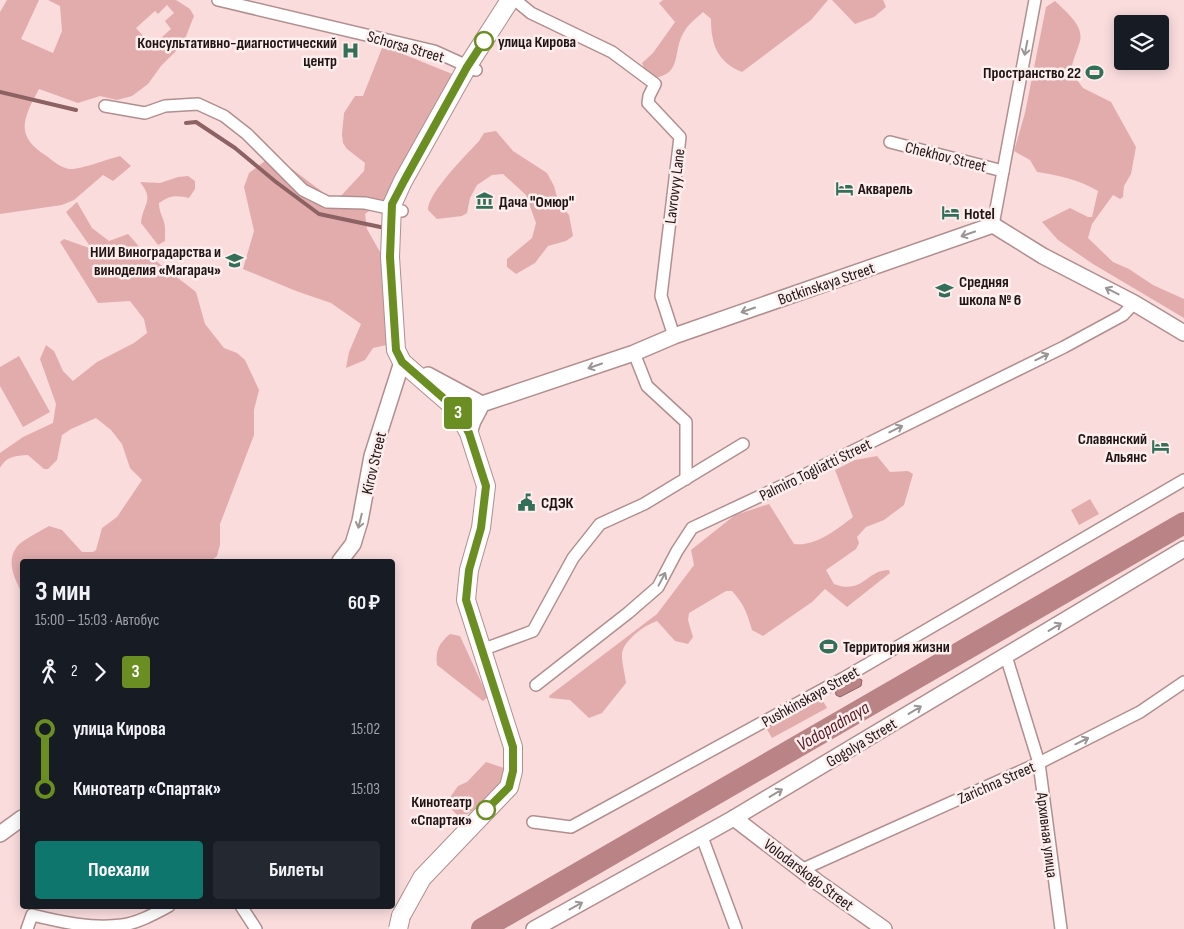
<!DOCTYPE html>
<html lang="ru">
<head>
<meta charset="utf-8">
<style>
	body { margin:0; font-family:"Sofia Sans Condensed",sans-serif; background:#242831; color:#f1f3f6; height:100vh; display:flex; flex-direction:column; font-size:19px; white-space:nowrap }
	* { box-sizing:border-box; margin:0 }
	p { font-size:16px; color:#9ea1a6 }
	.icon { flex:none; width:28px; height:28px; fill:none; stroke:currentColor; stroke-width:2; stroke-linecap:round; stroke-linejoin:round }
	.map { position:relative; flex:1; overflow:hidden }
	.drawer { position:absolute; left:20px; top:559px; width:375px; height:350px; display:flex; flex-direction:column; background:#171b24; border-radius:5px; box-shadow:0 2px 12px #0003 }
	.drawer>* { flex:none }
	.badge { padding:0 10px; border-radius:4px; font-size:18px; line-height:32px }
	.tools { position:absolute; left:1114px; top:15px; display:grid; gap:10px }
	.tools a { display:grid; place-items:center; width:55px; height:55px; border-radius:5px; background:#171b24; box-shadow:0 2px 12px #0003; font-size:25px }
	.map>.badge { position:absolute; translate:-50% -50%; box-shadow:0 0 0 2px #fff }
	.legs { display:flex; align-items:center; gap:8px; height:55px; padding:0 15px; font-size:16px }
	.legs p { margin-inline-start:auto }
	.headline { display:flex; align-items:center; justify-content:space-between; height:85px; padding:0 15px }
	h1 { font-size:28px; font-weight:700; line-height:38px }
	.cta { display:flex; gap:10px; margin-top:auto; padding:10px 15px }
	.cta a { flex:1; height:58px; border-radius:5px; background:#0f766e; color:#fff; font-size:20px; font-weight:700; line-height:58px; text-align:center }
	.cta a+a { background:#242831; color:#f1f3f6 }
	ul { padding:0 15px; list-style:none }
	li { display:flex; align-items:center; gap:18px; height:60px; font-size:19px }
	li i { display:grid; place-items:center; width:8px; height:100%; margin:0 6px; background:currentColor }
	li i::after { content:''; width:12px; height:12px; margin:-6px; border:4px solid; border-radius:50%; background:#171b24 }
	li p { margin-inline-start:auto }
	li:first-child i { background:linear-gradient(#0000 50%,currentColor 0) }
	li:last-child i { background:linear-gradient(currentColor 50%,#0000 0) }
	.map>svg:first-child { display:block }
</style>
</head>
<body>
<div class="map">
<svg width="1184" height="929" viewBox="0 0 1184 929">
	<rect width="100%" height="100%" fill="#fadcdd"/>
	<!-- green -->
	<g fill="#e2acad" fill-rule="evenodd">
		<path d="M 7,0 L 39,0 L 21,39 L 53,53 L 62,31 L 60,6 L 48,0 L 176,0 L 190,9 L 194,16 L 183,44 L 161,66 L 148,84 L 132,96 L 117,100 L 100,96 L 78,103 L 39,89 C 23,119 14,136 48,157 C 54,162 63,169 71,169 C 82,169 108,159 120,156 L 131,166 L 113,181 L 103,175 L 74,200 L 62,205 L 0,214 L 0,12 ZM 167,5 L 174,13 L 165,21 L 171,29 L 152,46 L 136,28 L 155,11 L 158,14 Z"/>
		<path d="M 663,0 L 828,0 L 811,20 L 742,72 C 717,62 711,44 711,19 L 703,12 C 697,18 688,24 684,32 C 672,51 683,73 655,78 L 646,73 L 642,63 L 653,53 L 675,22 L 659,3 Z"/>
		<polygon points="832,0 883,0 886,7 874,17 855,24"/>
		<path d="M 1055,1 C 1065,11 1084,25 1080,41 C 1077,52 1072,61 1071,72 L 1083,88 L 1111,102 L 1136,147 L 1131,174 L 1124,186 L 1123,197 L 1120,199 L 1113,195 L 1092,224 L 1088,238 L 1113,262 L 1129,269 L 1153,285 L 1184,299 L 1184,318 L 1093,264 L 1058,240 L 1042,222 L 1070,208 L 1088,217 L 1092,217 L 1098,191 C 1080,180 1058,175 1037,172 L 1030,160 L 1014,151 L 1025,113 L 1046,7 Z"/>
		<polygon points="382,48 393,50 462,78 387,198 365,214 367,229 384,259 391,344 373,348 365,360 346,368 349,352 361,324 331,303 296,291 243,269 254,231 244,187 249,173 269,158 292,169 329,197 339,198 364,171 365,163 347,149 343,143 342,134 344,113 355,96 363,96"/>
		<path d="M 496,131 L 513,151 L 547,173 L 554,186 L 558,201 L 569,215 L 573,236 L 566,241 L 548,246 L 535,263 L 516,274 L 507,267 L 507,259 L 532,238 L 536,223 L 526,195 L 503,174 L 492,175 L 477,185 L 470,198 L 467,213 L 462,216 L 437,219 L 428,210 C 427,194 467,154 479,141 L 484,133 Z"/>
		<path d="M 188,176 L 195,181 L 195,189 L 189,198 C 177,195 170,195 159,203 C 159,210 161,213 163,219 C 166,226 165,234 165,241 L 158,245 L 141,223 C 143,203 155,201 140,182 L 160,183 L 178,177 Z"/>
		<path d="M 77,202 L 92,228 L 109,241 L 128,234 L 143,251 L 196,292 L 205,324 L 224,348 L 237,353 L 245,360 L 259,390 L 254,410 L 254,435 L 220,524 L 220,545 L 217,556 L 211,561 L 22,561 L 22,593 C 15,580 6,562 16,548 C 20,541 41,531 49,526 L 62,530 L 82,552 L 93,552 L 96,550 L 102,528 L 117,517 L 142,480 L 130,468 L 122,444 L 111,430 L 96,418 L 71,429 L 62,435 L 57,460 L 48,469 L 44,469 L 28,455 C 15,456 7,456 0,468 L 0,453 L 23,437 L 53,423 L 56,404 L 40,359 L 46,345 L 54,351 L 63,371 L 73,381 L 97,362 L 134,343 L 147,333 L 144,319 L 130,301 L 98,303 L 60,242 L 64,239 L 92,249 L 66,212 Z"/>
		<polygon points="19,356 50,412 23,427 0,386 0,367"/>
		<path d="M 877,456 L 890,472 L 908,471 L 913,474 L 904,505 L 884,520 L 866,527 L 857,537 L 859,543 L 856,549 L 826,570 L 834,584 C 863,595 866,570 889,570 L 890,573 L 847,607 L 825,589 L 812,602 L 763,636 L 752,630 C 747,613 744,604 732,591 L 726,591 L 689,613 L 688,620 L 693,637 L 688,644 L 675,641 L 657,621 C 645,625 622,641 622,655 C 622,664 625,674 626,683 L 602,713 L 589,718 L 570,700 L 550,698 L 549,696 L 657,614 L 694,565 L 691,550 L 735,515 L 769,504 L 794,544 C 816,547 837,529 853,517 L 835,470 L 855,460 Z"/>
		<polygon points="1090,499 1099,514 1079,525 1071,510"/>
		<path d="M 450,634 L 460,636 L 488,697 L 483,701 L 437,665 C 435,651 439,643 450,634 Z"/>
		<polygon points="820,696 827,708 772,738 765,726"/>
		<polygon points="486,762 504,768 501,787 492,796 483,801 468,814 457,815 446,803 458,786 467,782"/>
	</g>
	<!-- water -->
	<polygon fill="#ba8385" stroke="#8c6263" points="856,677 862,680 861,686 840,697 836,695 835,688"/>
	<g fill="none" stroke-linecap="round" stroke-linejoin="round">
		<!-- stream -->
		<g stroke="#8c6263" stroke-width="4">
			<polyline points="0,92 76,110"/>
			<polyline points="186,123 196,122 235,148 276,182 319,214 385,228"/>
		</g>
		<!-- river -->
		<polyline stroke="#ba8385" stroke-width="22" points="482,929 1184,523"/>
		<defs>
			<g id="street">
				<polyline points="218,0 434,51 476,70"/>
				<polyline points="520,4 531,13 612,52 655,84 649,96 648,103 680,137 661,296 674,336"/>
				<polyline points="105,106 145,113 165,106 198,104 224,116 247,134 303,190 327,202 365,203 402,211"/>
				<polyline points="890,142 1003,171"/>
				<polyline points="993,225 1035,0"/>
				<polyline points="634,353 647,386 686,422 686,479"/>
				<polyline points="487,648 533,631 573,558 600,524 644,504 743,444"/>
				<polyline points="1006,656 1039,763 1061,929"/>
				<polyline points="536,685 628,613 658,587 677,551 692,528 790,482 1064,347 1123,315 1134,303"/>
				<polyline points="533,822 571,827 842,679 1184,480"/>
				<polyline points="702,837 736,929"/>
				<polyline points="801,870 1039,763 1140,712 1184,682"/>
				<polyline points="241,906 256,929"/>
				<path d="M 27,929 L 32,915 C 61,922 92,929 122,925 C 138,923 154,914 169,906"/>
			</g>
			<g id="secondary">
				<polyline points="428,375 482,404"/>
				<polyline points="469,433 473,421 482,404 634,353 674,336 993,225 1043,256 1134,303 1184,333"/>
				<polyline points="340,561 353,544 360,521 372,456 402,362"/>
				<polyline points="734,818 816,881 884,929"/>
				<polyline points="0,834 22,818"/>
				<polyline points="534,929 734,818 1184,549"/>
			</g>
			<polyline id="primary" points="401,916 422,878 509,787 513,771 513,747 466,600 469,570 481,528 486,486 469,433 456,409 402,362 396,350 390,257 392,205 403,181 467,67 510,0"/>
		</defs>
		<!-- street casing -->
		<use href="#street" stroke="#b18f90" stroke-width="14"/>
		<!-- secondary casing -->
		<use href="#secondary" stroke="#b18f90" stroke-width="18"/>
		<!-- primary casing -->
		<use href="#primary" stroke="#b18f90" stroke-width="20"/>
		<!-- street -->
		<use href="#street" stroke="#fff" stroke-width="11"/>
		<!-- secondary -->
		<use href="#secondary" stroke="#fff" stroke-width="15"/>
		<!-- primary -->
		<use href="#primary" stroke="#fff" stroke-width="18"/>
		<defs>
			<polyline id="primary-bridge" points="398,929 401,916"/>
		</defs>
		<!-- primary-bridge casing -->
		<use href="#primary-bridge" stroke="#b18f90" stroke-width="20" stroke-linecap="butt"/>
		<!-- primary-bridge -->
		<use href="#primary-bridge" stroke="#fff" stroke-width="18"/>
	</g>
	<!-- one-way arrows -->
	<defs><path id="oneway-shaft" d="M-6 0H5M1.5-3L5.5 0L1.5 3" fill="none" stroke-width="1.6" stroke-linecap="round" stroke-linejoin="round" transform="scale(1.25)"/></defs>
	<g stroke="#9b9596">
		<use href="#oneway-shaft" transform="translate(1026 48) rotate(101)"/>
		<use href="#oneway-shaft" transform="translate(968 234) rotate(161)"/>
		<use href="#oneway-shaft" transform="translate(1112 291) rotate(-153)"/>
		<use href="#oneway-shaft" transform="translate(748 310) rotate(161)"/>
		<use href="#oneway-shaft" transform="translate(1042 357) rotate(-26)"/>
		<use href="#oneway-shaft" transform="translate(595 366) rotate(161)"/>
		<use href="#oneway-shaft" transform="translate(896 429) rotate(-26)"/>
		<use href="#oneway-shaft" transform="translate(360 521) rotate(104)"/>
		<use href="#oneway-shaft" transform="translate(662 579) rotate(-62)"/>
		<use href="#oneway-shaft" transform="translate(1055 627) rotate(-31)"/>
		<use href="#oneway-shaft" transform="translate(915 710) rotate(-31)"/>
		<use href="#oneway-shaft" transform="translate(1082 741) rotate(-26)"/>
		<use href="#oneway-shaft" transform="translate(776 793) rotate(-31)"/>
		<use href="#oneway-shaft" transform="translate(576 906) rotate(-29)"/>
	</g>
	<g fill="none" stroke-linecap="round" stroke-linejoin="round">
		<defs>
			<polyline id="line-1" points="484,41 467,67 404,181 392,204 390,257 396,350 402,362 456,409 469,433 486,486 481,528 469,570 466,600 513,747 513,771 509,787 486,810"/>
		</defs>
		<!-- line-1 casing -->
		<use href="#line-1" stroke="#fff" stroke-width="11"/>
		<!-- line-1 -->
		<use href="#line-1" stroke="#6b8e23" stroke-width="8"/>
	</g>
	<!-- icons -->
	<defs>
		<symbol id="hospital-bare" viewBox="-9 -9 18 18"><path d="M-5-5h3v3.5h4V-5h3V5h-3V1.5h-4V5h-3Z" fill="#336e58" stroke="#fdeeee" stroke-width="2.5" paint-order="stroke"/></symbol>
		<symbol id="stadium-bare" viewBox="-9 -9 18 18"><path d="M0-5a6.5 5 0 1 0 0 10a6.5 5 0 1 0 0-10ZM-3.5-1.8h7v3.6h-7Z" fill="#336e58" stroke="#fdeeee" stroke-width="2.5" paint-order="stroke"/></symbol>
		<symbol id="hotel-bare" viewBox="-9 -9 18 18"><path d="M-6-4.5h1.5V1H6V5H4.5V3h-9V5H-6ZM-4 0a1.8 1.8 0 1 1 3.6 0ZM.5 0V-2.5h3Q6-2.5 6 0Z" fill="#336e58" stroke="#fdeeee" stroke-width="2.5" paint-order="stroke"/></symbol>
		<symbol id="museum-bare" viewBox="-9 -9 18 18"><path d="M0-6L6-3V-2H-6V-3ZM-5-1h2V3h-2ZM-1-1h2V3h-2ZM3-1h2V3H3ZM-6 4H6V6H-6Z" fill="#336e58" stroke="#fdeeee" stroke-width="2.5" paint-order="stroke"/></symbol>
		<symbol id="university-bare" viewBox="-9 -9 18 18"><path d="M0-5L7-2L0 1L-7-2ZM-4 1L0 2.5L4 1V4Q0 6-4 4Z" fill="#336e58" stroke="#fdeeee" stroke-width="2.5" paint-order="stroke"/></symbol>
		<symbol id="school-bare" viewBox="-9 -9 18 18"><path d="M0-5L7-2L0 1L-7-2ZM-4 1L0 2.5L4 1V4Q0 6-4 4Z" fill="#336e58" stroke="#fdeeee" stroke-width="2.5" paint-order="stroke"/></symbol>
		<symbol id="civic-bare" viewBox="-9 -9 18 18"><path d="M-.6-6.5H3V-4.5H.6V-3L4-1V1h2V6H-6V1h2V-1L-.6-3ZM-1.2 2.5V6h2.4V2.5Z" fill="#336e58" stroke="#fdeeee" stroke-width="2.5" paint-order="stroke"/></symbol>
	</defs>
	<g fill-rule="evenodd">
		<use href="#hospital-bare" x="338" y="38" width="25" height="25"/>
		<use href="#stadium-bare" x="1082" y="60" width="25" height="25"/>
		<use href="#hotel-bare" x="832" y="176" width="25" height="25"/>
		<use href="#museum-bare" x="472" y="188" width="25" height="25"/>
		<use href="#hotel-bare" x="938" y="200" width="25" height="25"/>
		<use href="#university-bare" x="222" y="248" width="25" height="25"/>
		<use href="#school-bare" x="932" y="278" width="25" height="25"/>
		<use href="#hotel-bare" x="1148" y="434" width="25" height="25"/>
		<use href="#civic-bare" x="514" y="490" width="25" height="25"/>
		<use href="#stadium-bare" x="816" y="634" width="25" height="25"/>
	</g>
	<!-- markers -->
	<g fill="#fff" stroke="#6b8e23" stroke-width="2.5">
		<circle cx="484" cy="41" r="9"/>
		<circle cx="486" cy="810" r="9"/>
	</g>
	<g text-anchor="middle" stroke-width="5" stroke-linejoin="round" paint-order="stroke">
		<!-- stop labels -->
		<g font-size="16" font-weight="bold" fill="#211415" stroke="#fdeeee" text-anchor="start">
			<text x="498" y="47">улица Кирова</text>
			<text x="472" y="807" text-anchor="end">Кинотеатр<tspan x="472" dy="18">«Спартак»</tspan></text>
		</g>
		<!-- poi labels -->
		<g font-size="16" font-weight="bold" fill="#211415" stroke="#fdeeee" text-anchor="start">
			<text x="337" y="48" text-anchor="end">Консультативно-диагностический<tspan x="337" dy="18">центр</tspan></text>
			<text x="1081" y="78" text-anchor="end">Пространство 22</text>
			<text x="858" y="194">Акварель</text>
			<text x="499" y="207">Дача "Омюр"</text>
			<text x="964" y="219">Hotel</text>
			<text x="221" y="257" text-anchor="end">НИИ Виноградарства и<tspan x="221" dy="18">виноделия «Магарач»</tspan></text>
			<text x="959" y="287">Средняя<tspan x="959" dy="18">школа № 6</tspan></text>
			<text x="1147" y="444" text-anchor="end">Славянский<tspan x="1147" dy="18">Альянс</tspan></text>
			<text x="541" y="508">СДЭК</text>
			<text x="843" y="652">Территория жизни</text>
		</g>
		<!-- street labels -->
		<g font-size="16" fill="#211415" stroke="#fdeeee">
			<text transform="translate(406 46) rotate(16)" y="6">Schorsa Street</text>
			<text transform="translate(946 156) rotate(14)" y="6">Chekhov Street</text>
			<text transform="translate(674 186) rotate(-83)" y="6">Lavrovyy Lane</text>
			<text transform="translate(826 283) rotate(-19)" y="6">Botkinskaya Street</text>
			<text transform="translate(373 463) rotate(-77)" y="6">Kirov Street</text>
			<text transform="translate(815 469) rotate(-26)" y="6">Palmiro Togliatti Street</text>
			<text transform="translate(810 696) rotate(-29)" y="6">Pushkinskaya Street</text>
			<text transform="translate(861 742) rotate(-31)" y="6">Gogolya Street</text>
			<text transform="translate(996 782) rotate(-24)" y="6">Zarichna Street</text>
			<text transform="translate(1048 835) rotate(83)" y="6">Архивная улица</text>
			<text transform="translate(809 874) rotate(37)" y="6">Volodarskogo Street</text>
		</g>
		<!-- water labels -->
		<g font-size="18" font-style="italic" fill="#5b1721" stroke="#fdeeee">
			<text transform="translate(833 726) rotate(-30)" y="6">Vodopadnaya</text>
		</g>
	</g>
</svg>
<div class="tools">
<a><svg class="icon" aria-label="layers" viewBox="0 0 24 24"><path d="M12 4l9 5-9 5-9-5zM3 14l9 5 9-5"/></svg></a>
</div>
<b class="badge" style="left:458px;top:413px;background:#6b8e23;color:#fff">3</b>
<section class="drawer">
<div class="headline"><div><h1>3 мин</h1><p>15:00 – 15:03 · Автобус</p></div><b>60 ₽</b></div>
<div class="legs"><svg class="icon" aria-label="walk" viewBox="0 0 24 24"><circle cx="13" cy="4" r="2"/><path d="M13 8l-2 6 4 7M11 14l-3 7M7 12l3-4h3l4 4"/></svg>2<svg class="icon" aria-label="forward" viewBox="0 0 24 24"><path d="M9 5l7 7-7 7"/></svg><b class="badge" style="background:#6b8e23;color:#fff">3</b></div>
<ul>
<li><i style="color:#6b8e23"></i><b>улица Кирова</b><p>15:02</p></li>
<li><i style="color:#6b8e23"></i><b>Кинотеатр «Спартак»</b><p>15:03</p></li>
</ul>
<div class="cta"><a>Поехали</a><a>Билеты</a></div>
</section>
</div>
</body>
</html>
